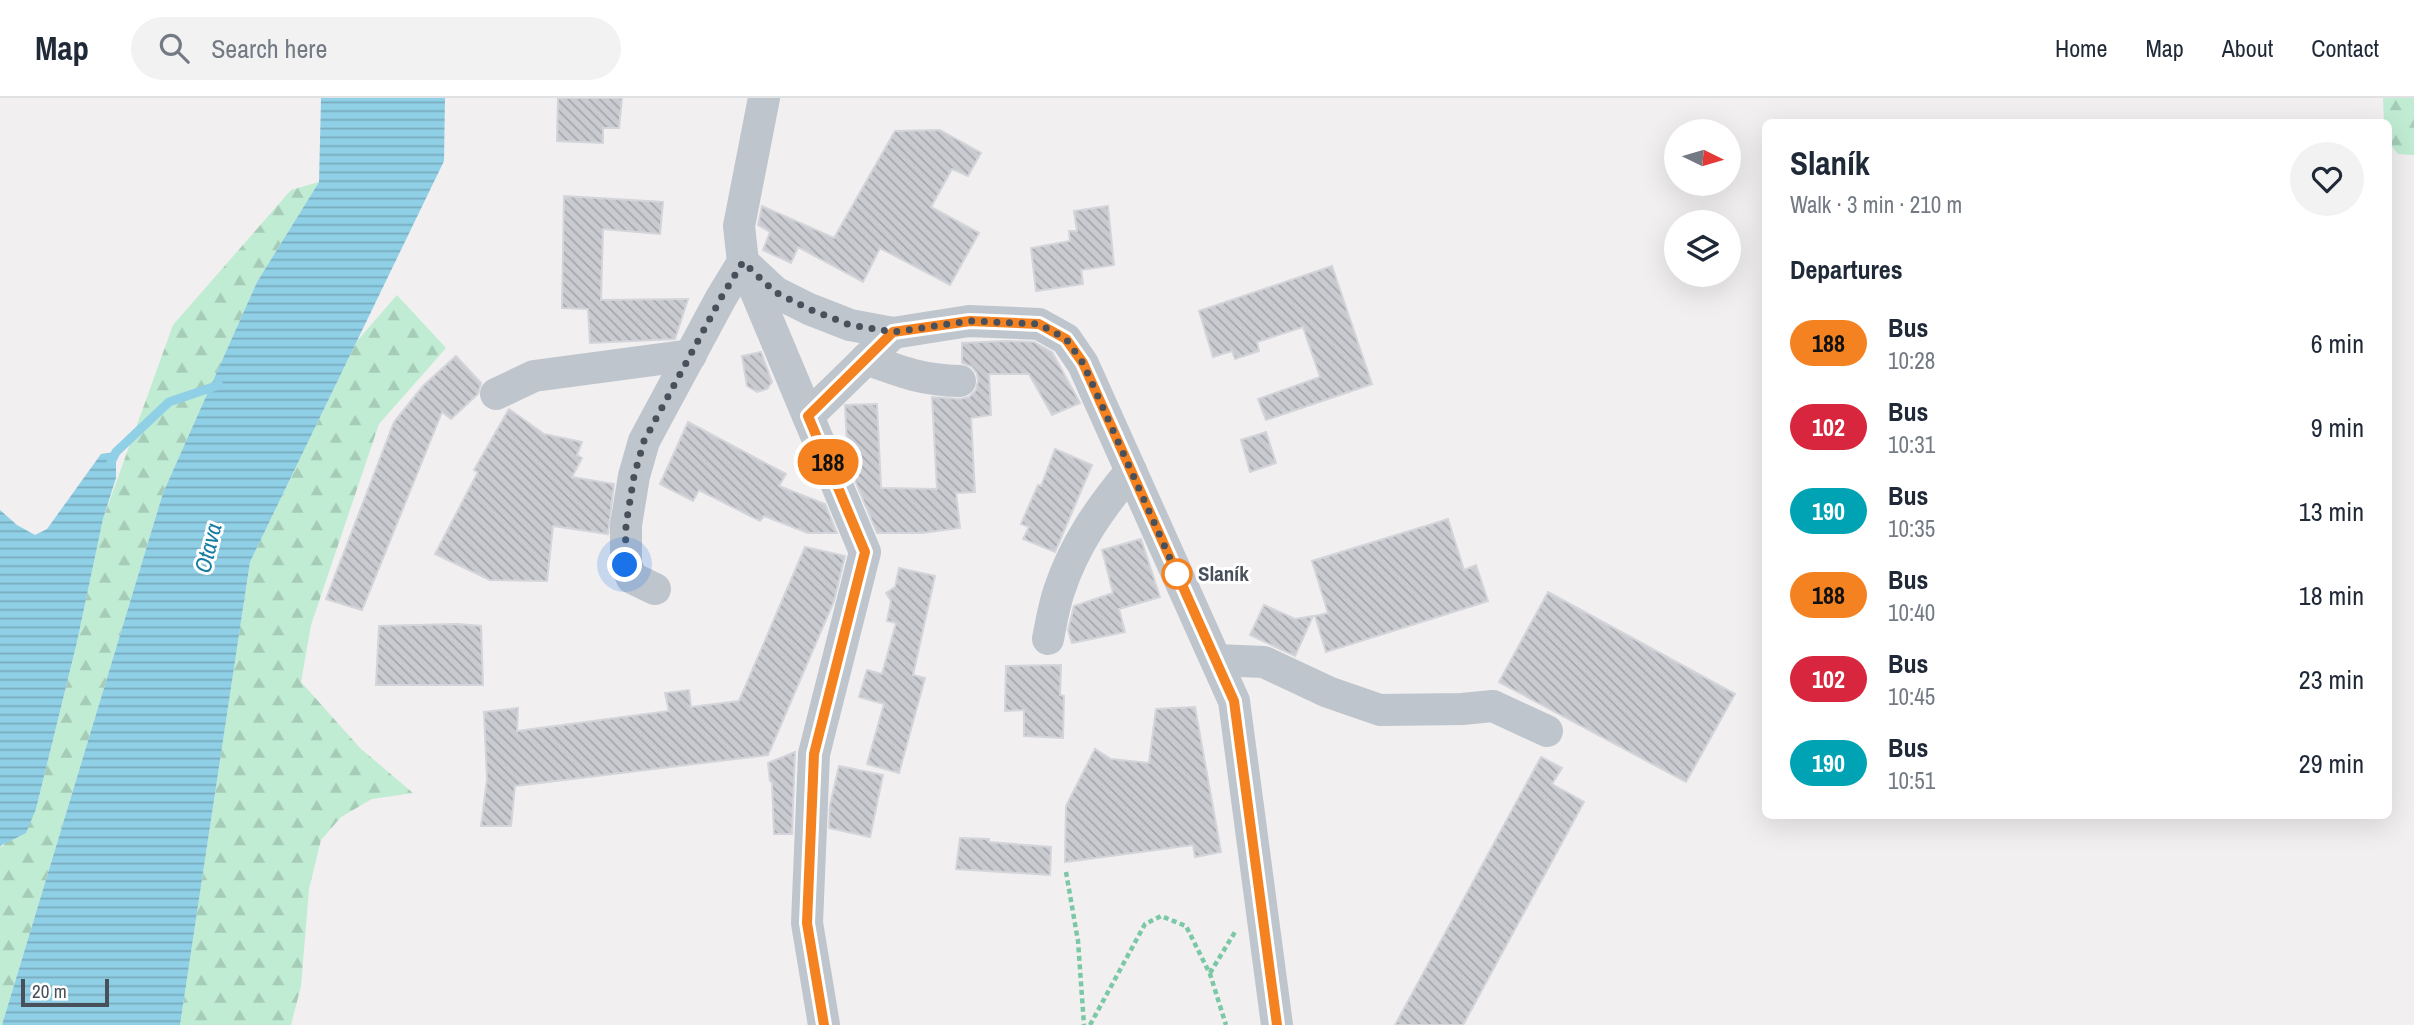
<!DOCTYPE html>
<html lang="en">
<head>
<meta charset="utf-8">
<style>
	body { margin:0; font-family:"Archivo Narrow",sans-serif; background:#f2f2f3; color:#1f2937; height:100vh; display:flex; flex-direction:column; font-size:26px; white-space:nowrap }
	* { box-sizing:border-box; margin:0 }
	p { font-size:23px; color:#747a83 }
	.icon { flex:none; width:38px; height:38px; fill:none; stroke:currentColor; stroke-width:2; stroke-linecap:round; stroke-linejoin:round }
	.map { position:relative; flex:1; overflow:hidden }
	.side { position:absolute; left:1762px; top:21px; width:630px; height:700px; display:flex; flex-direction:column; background:#fff; border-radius:10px; box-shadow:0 7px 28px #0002 }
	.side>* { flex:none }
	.badge { padding:0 14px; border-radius:23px; font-size:24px; line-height:46px }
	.needle { width:46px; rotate:95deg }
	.controls { position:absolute; left:1664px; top:21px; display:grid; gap:14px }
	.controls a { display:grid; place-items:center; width:77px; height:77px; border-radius:50%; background:#fff; box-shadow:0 7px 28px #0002; font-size:35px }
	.scale { position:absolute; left:21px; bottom:18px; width:88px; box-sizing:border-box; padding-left:7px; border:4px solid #48515b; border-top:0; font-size:19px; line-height:24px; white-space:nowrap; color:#48515b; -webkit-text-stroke:5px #fff; paint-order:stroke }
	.you { position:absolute; width:35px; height:35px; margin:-18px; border:5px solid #fff; border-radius:50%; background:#1a73e8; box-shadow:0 0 0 10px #1a73e833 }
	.map>.badge { position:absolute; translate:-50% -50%; box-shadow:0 0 0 4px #fff }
	h2 { padding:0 28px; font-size:26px; line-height:63px }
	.round { display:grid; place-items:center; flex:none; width:74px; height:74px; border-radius:37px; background:#f2f2f3 }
	.headline { display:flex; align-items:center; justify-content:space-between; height:119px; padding:0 28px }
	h1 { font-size:33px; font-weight:700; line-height:52px }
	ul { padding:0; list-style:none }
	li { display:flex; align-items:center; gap:21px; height:84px; padding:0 28px }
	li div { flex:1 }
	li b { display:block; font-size:26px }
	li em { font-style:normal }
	li .badge { min-width:77px; font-weight:700; text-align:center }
	header { display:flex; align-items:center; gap:42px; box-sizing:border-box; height:98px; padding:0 35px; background:#fff; border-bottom:2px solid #e0e1e3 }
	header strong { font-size:33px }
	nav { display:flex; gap:38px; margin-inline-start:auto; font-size:24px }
	.search { width:490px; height:63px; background:#f2f2f3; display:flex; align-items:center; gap:18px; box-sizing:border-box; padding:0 24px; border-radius:38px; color:#747a83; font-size:26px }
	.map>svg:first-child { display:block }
</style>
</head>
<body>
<header>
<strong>Map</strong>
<div class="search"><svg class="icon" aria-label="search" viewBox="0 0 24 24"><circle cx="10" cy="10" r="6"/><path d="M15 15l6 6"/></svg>Search here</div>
<nav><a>Home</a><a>Map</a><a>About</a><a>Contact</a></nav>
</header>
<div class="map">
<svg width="2414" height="927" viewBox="0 0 2414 927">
	<defs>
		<pattern id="forest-firs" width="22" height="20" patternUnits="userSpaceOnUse" patternTransform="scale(1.75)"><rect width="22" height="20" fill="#c0ecd3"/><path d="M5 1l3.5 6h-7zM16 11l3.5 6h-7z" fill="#a6ccb7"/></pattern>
		<pattern id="water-rules" width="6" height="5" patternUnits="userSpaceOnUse" patternTransform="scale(1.75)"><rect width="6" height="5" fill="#90d0e6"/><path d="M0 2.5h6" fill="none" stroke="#78abbd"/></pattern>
		<pattern id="building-back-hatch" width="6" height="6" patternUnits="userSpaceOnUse" patternTransform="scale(1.75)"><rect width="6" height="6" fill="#c9cbd1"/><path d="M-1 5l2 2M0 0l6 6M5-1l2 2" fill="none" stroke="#a5a7ad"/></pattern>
	</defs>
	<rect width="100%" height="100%" fill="#f1efef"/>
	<!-- forest -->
	<g fill="url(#forest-firs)">
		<polygon points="2383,0 2414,0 2414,57 2398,56 2390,46 2389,24 2384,24"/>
		<polygon points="319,84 257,184 163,395 2,927 0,927 0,748 2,749 36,711 77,544 103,421 173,227 291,92"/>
		<polygon points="397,197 446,250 379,326 311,527 301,584 360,650 413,695 372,701 341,719 321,742 309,791 301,888 291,927 180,927 250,464 357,243"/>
	</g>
	<!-- water -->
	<g fill="url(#water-rules)">
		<polygon points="321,0 445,0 444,63 250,464 180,927 2,927 163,395 257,184 319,84"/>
		<polygon points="116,354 116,380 103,421 77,544 36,711 26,735 0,748 0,412 17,427 35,437 47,431 101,356"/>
	</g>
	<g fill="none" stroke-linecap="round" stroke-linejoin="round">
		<!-- stream -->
		<polyline stroke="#90d0e6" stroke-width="9" points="111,364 116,354 169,304 219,287"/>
	</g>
	<!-- building -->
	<g fill="url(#building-back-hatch)" stroke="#d3d5da" stroke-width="2">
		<polygon points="558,0 622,0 619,30 603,30 603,45 557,43"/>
		<polygon points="940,32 981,55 968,78 952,71 931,109 979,135 950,187 880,150 863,184 798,149 791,165 763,152 770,134 758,127 762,108 834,140 895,33"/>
		<polygon points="564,98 663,104 660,136 603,131 601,202 688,201 675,241 590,245 588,211 562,210"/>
		<polygon points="1108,108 1114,167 1081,172 1083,186 1036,193 1031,150 1070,143 1069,133 1077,133 1074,113"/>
		<polygon points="1332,168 1372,286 1266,322 1258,301 1320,279 1303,229 1257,244 1259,253 1235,261 1232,253 1213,259 1199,213"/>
		<polygon points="1007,243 1034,244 1052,254 1080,305 1052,317 1029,276 989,276 991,317 971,320 975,394 956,395 960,430 922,435 877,435 848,366 845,307 877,306 881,390 937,391 932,299 960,301 969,299 976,292 978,283 977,275 971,268 962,265 962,245"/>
		<polygon points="761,254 772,284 767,291 757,294 747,288 742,258"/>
		<polygon points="456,258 481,285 478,296 451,321 442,314 362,512 326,501 394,324 423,288"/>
		<polygon points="509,311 544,336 582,344 577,357 582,360 572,379 614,386 608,436 553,428 547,483 490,482 435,456 478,374 474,372"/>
		<polygon points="688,324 786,376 779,388 825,406 837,435 808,435 764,418 760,423 699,392 693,403 660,386"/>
		<polygon points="1266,334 1276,365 1250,374 1241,342"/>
		<polygon points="1055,351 1092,367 1055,454 1023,441 1029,429 1021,426 1038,387 1041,388"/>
		<polygon points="1448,421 1464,472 1476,467 1488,503 1326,554 1315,518 1328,515 1312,463"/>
		<polygon points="1141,441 1160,499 1119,511 1125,534 1072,545 1068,532 1074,508 1113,495 1102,452"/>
		<polygon points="805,449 845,458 834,503 768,657 515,688 511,728 481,728 487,681 484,614 518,610 517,633 669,613 665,595 689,592 691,609 739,603"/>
		<polygon points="899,470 935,478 913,577 925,580 899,675 867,666 884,606 859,599 867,572 882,576 896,525 887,523 891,503 886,495 895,489"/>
		<polygon points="1548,494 1735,596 1686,684 1499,584"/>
		<polygon points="1264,507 1295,521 1313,518 1295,558 1250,537"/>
		<polygon points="457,526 481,528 483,587 376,587 379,528"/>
		<polygon points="1061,567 1060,597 1064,598 1063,640 1024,638 1024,612 1005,613 1006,568"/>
		<polygon points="1195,609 1221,754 1195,759 1193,747 1065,764 1066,708 1095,651 1111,661 1149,665 1156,611"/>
		<polygon points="795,654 792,736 774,736 772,684 770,683 768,665"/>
		<polygon points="1541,659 1562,670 1552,686 1584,704 1558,752 1463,927 1395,927"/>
		<polygon points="839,668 883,677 870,739 829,730 830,707"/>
		<polygon points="960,740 989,741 989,744 1051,749 1050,777 956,771"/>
	</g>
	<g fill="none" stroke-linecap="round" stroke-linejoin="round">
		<!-- path -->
		<g stroke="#7ac8a6" stroke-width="4.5" stroke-dasharray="5 3.5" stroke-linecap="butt">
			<polyline points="1066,774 1078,843 1084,927"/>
			<polyline points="1210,875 1235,834"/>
			<polyline points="1090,927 1145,826 1161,818 1186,828 1210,876 1226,927"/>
		</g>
		<!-- minor -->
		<g stroke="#bec5cd" stroke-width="32">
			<polyline points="764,0 739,128 743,164 775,194 809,211 850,227 893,235 969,223 1039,226 1066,241 1083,266 1234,603 1277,927"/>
			<polyline points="748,175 865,454 814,656 807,825 824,927"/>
			<path d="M 866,261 C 901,274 922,282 960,283"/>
			<polyline points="496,296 534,278 691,257"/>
			<polyline points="808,318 893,235"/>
			<polyline points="655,491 632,480 626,467 626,427 634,378 644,343 721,200 743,164"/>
			<path d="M 1048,541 C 1051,525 1054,508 1059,493 C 1074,447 1100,410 1131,373"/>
			<polyline points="1216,562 1264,564 1328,594 1380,612 1462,611 1493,608 1547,633"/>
		</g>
	</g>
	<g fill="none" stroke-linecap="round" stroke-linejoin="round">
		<defs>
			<polyline id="line" points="824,927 807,825 814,656 865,454 808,318 893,234 970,223 1039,226 1066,241 1083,265 1225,583 1234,603 1277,927"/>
		</defs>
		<!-- line casing -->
		<use href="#line" stroke="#fff" stroke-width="16"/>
		<!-- line -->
		<use href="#line" stroke="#f58220" stroke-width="10"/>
		<!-- walk -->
		<polyline stroke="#48515b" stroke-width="7" stroke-dasharray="0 12.6" points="625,467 626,427 634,378 644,343 721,200 743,164 775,194 809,211 850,227 893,234 970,223 1039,226 1066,241 1083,265 1177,476"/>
	</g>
	<!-- markers -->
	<circle fill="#fff" stroke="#f58220" stroke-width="3.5" cx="1177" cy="476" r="14"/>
	<g text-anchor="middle" stroke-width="6" stroke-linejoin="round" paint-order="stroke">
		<!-- stop labels -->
		<g font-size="21" font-weight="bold" fill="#48515b" stroke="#fff" text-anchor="start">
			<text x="1198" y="483">Slaník</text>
		</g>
		<!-- water labels -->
		<g font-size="23" font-style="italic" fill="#157da1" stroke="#fff">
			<text transform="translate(208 450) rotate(-76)" y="8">Otava</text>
		</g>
	</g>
</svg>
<div class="controls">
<a><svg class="needle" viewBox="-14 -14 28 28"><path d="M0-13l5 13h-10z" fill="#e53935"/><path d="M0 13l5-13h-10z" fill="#747a83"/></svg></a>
<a><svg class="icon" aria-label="layers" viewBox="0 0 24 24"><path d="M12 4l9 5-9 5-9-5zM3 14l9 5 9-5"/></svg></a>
</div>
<div class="scale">20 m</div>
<div class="you" style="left:625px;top:467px"></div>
<b class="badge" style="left:828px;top:364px;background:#f58220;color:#111">188</b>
<section class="side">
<div class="headline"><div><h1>Slaník</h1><p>Walk · 3 min · 210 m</p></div><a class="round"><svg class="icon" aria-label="heart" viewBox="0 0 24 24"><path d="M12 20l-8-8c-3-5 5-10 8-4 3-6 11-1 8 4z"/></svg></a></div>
<h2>Departures</h2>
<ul>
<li><span class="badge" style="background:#f58220;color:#111">188</span><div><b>Bus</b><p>10:28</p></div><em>6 min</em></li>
<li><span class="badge" style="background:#d7263d;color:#fff">102</span><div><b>Bus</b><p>10:31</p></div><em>9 min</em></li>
<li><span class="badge" style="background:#00a3b4;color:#fff">190</span><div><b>Bus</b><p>10:35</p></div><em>13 min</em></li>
<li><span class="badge" style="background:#f58220;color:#111">188</span><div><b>Bus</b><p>10:40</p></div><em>18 min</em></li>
<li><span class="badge" style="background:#d7263d;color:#fff">102</span><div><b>Bus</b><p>10:45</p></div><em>23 min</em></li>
<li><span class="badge" style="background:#00a3b4;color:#fff">190</span><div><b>Bus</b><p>10:51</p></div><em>29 min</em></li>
</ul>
</section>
</div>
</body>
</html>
